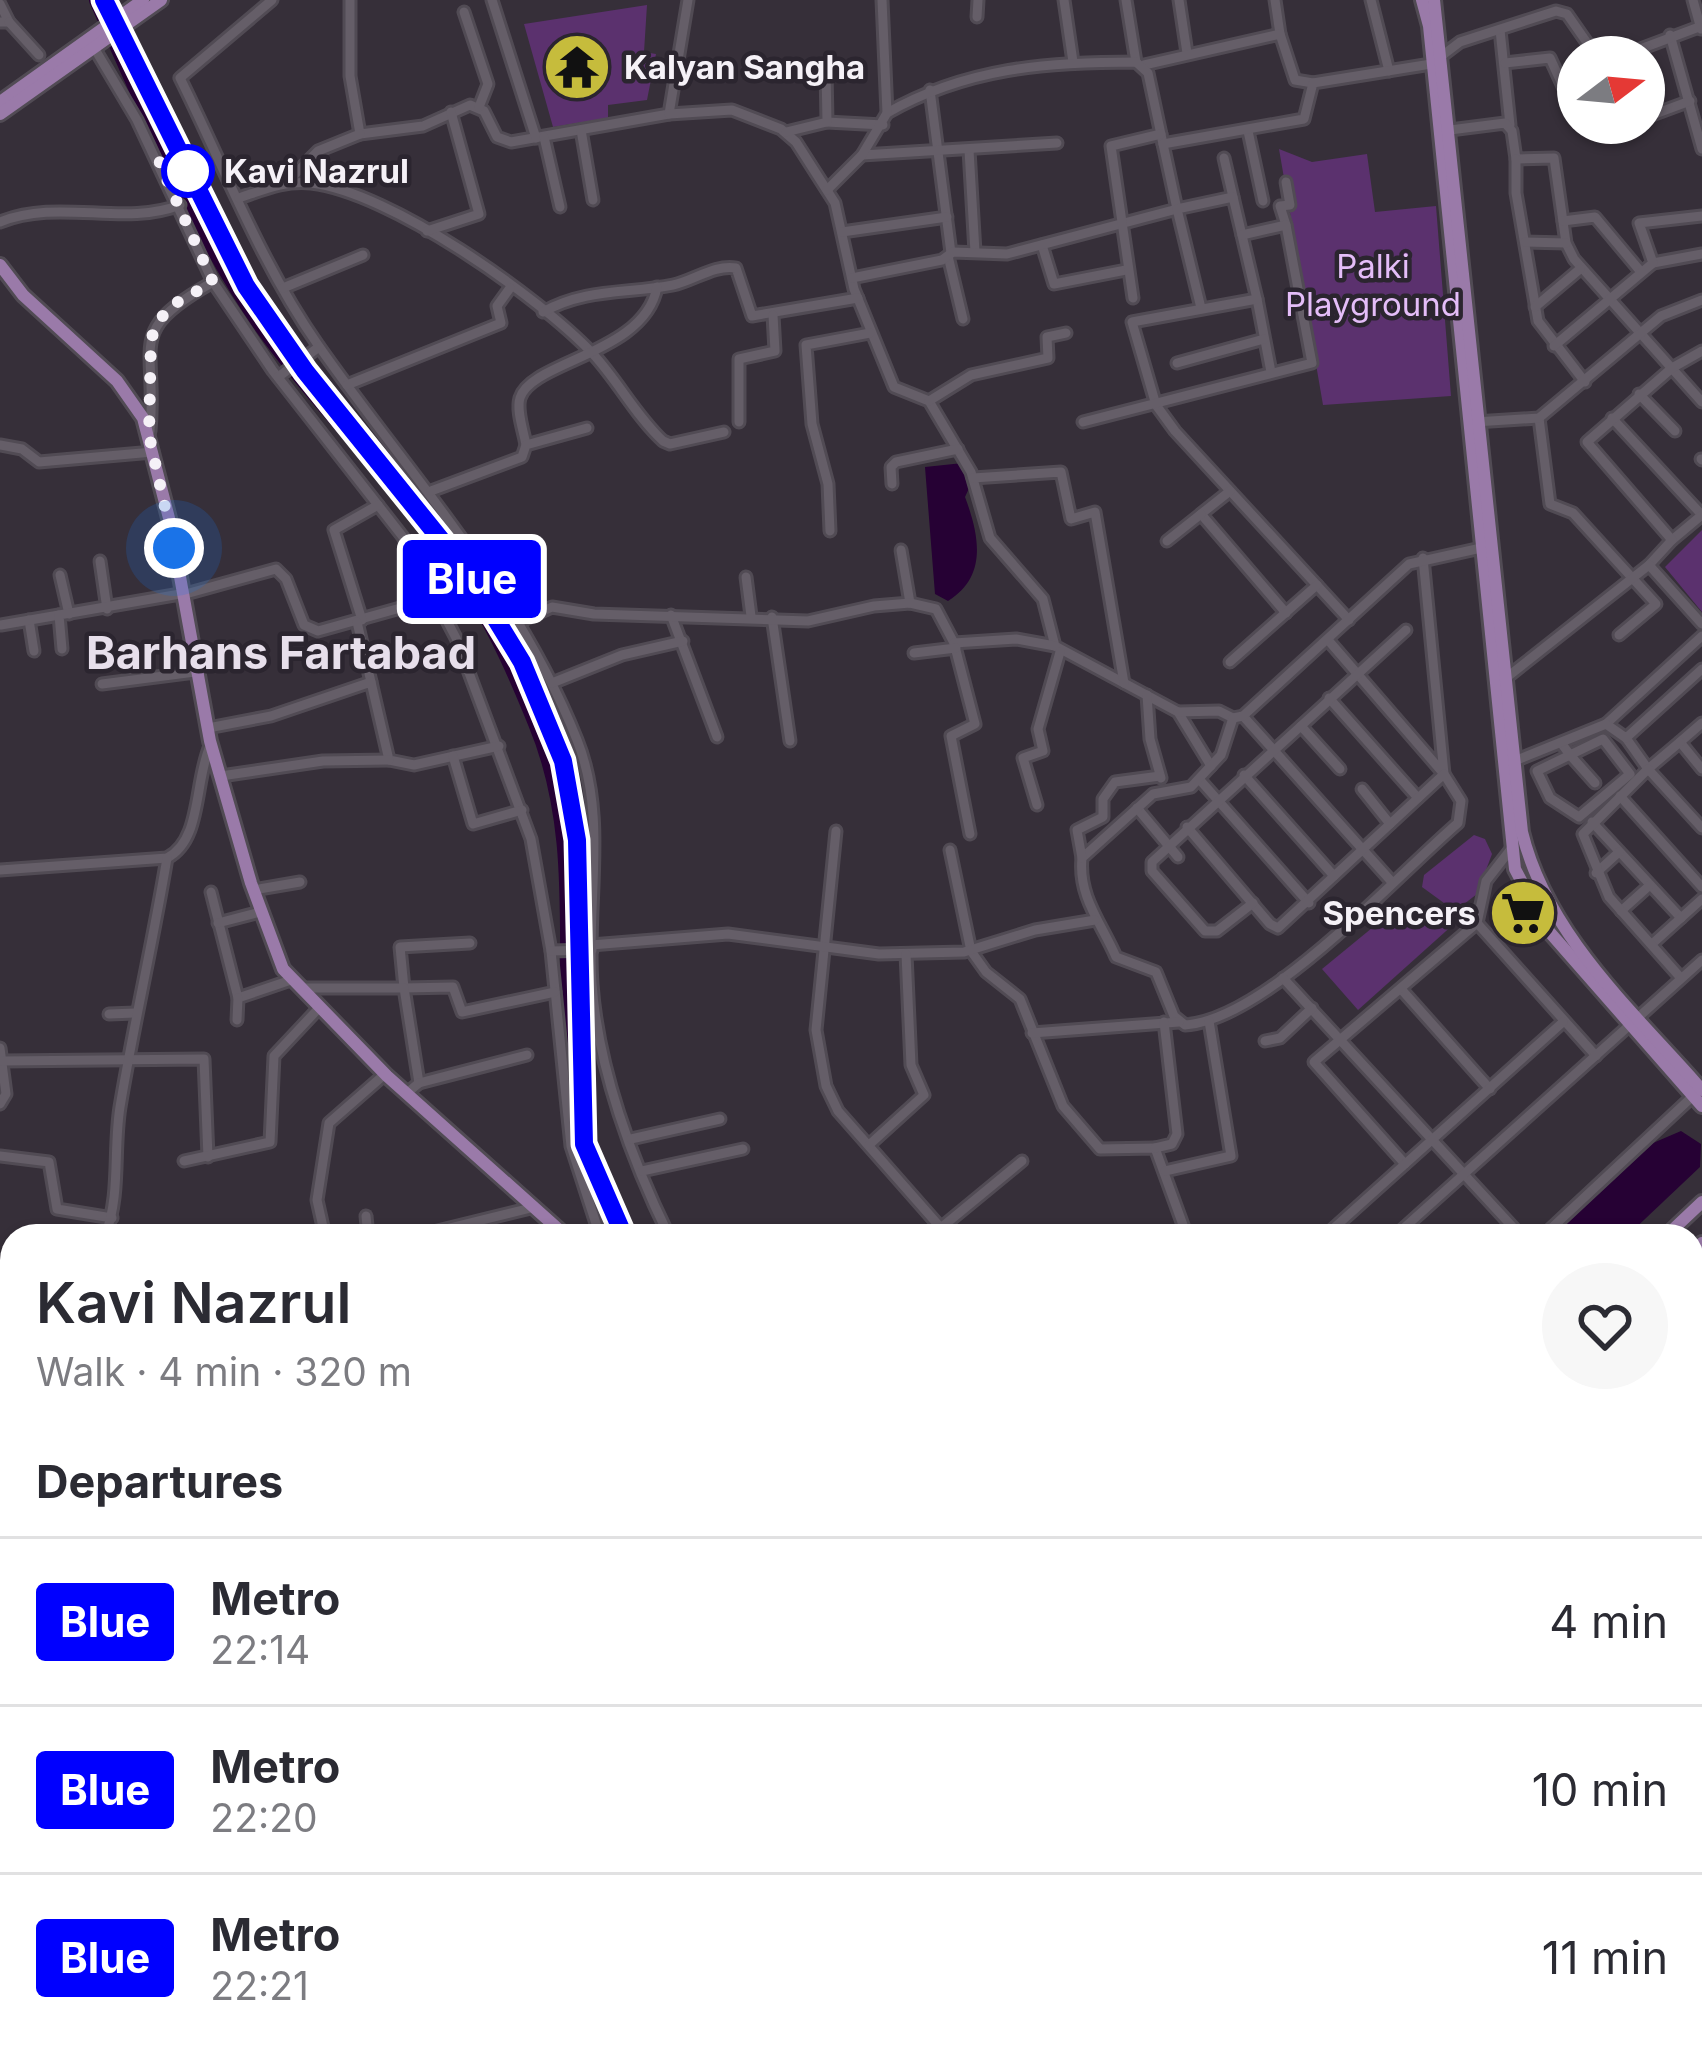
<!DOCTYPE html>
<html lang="en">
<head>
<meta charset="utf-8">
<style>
	body { margin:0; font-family:Inter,sans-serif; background:#f7f7f7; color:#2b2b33; height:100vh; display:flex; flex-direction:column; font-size:45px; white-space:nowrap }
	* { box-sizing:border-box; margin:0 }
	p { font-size:39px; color:#7c7c81 }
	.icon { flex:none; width:66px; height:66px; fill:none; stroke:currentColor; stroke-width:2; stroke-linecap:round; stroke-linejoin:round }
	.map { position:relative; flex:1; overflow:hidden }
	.details { position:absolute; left:0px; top:1224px; width:1704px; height:840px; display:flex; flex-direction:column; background:#fff; border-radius:36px 36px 0 0; box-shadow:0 3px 9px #0004 }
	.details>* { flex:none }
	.badge { padding:0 24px; border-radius:9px; font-size:42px; line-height:78px }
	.needle { width:78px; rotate:74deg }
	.tools { position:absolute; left:1557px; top:36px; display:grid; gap:24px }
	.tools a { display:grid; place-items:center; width:108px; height:108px; border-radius:50%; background:#fff; box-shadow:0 3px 9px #0004; font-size:60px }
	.you { position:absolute; width:60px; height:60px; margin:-30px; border:9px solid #fff; border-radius:50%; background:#1a73e8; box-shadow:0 0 0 18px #1a73e833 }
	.map>.badge { position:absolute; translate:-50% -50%; box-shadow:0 0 0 6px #fff }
	h2 { padding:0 36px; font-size:45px; line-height:108px }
	.round { display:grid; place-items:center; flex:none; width:126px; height:126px; border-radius:63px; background:#f7f7f7 }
	.headline { display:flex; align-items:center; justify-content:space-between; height:204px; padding:0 36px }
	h1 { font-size:57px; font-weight:600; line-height:90px }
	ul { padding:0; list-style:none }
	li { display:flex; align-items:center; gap:36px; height:168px; padding:0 36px; border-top:3px solid #e1e1e2 }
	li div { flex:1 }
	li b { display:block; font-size:45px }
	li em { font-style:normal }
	li .badge { min-width:132px; font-weight:700; text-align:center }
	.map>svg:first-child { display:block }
</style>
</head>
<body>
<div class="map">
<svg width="1702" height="2064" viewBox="0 0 1702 2064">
	<rect width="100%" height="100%" fill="#362f39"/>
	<!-- green -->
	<g fill="#5b316e">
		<polygon points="647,5 644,52 656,54 647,100 608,105 608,118 553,127 524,24"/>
		<polygon points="1279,149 1312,162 1367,154 1375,212 1436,206 1451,396 1323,405"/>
		<polygon points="1702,530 1702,612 1665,567"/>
		<polygon points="1474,835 1485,839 1492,854 1477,894 1455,911 1422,887 1424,875"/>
		<polygon points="1400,905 1455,923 1358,1010 1322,969"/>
	</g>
	<!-- water -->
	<g fill="#260134">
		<path d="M 963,463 L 971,484 L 965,497 C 980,537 987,577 948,601 L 935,594 L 925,467 Z"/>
		<polygon points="1681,1131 1701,1144 1700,1167 1627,1236 1549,1236 1646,1146"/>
	</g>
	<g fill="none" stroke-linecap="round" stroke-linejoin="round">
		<!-- river -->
		<g stroke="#260134" stroke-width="18">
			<path d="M 98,0 C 148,110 192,223 261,323 C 327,416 414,496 474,593 C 500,634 519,679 537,723 C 607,892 526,1065 616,1236"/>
			<polyline points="1079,2052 1084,2064"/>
		</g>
		<defs>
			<g id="minor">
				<path d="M 272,0 L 180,78 C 224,167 261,264 318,345 C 409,475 518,590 577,740 C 608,817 586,903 592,984 C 598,1068 632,1161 669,1236"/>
				<polyline points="350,0 350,76 360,134 423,126 470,105 484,111 497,137 511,142 669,114 688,0"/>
				<polyline points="492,0 536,138"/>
				<polyline points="1064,0 1073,62"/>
				<polyline points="1126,0 1136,62"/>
				<polyline points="1179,0 1187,53"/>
				<polyline points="1275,0 1280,34"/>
				<polyline points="1371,0 1389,71"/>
				<polyline points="1693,0 1701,29"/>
				<polyline points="0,4 9,22 0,22"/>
				<polyline points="464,12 488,84 479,107"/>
				<polyline points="977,17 978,0"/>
				<polyline points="9,22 39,55"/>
				<polyline points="1500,30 1510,125"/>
				<polyline points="1670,35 1702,149"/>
				<polyline points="93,46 137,120 213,282 273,371 403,537 456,638 531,839 551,951 571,1146 600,1236"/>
				<polyline points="1619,57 1699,27"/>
				<polyline points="1505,63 1550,58 1567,95 1578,99"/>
				<polyline points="1144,65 1280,34 1295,80 1313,83"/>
				<polyline points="930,90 951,253"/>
				<path d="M 887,113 C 966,68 1046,62 1136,62 L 1148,73 L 1163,144"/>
				<polyline points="669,114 732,110 781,129 796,142 835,203 854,289 894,387 929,401 971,472 990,538 1043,599 1055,646 1178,712 1211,766"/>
				<polyline points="1644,118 1690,101"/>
				<polyline points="827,122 883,125"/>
				<polyline points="1617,123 1631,123"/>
				<polyline points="581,130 593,200"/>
				<polyline points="1450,130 1505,123 1512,131 1516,159 1554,158 1566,243 1574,259 1702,402"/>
				<polyline points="1248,131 1263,201"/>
				<polyline points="786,132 827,122 826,70"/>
				<polyline points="544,137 560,207"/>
				<polyline points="969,150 975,252"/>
				<polyline points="862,155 1057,143"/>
				<polyline points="1224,158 1233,197"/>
				<polyline points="1516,159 1516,193 1538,321 1585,382"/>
				<polyline points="286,183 318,151 360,134"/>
				<polyline points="827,190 862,155 887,113 882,0"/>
				<path d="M 239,198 C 263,190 285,180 311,183 C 390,192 538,296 593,354 C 618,381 636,416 663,441 L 670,444 L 724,432"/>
				<polyline points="1563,221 1595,217 1641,272"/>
				<path d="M 0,222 C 59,198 123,227 180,205"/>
				<polyline points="1286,225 1280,206 1290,205 1286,182"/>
				<polyline points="427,231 479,214 451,112"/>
				<polyline points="842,232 947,217"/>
				<polyline points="1525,242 1566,243"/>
				<polyline points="1042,245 1054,284 1126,270"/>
				<polyline points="948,256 963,319"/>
				<polyline points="1653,263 1702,254"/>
				<polyline points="852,278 942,260 953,252 1007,254 1177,209 1163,144 1304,119 1313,83 1431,64 1460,42 1556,11 1567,14 1597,57"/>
				<polyline points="283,288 363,255"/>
				<polyline points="1133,298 1111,146 1161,134"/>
				<polyline points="1257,299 1271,372"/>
				<polyline points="1535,307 1580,269"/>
				<polyline points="1201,308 1177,209 1233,197 1257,299 1132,322 1156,405 1175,431 1349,620"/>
				<path d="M 543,312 C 586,288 627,294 673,285 C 693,281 715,264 736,268 L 752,316 L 858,298"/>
				<polyline points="1554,346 1653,263 1639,223 1702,216"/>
				<polyline points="1177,363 1264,339"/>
				<polyline points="278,377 319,347"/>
				<polyline points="347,385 501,323 497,306 510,288"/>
				<polyline points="1639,394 1675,431"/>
				<polyline points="929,401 971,375 1048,358 1047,337 1066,333"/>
				<polyline points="1539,418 1550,504 1573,513 1656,604 1619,635"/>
				<polyline points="1612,418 1702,515"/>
				<polyline points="739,422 739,359 775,351 773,315"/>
				<polyline points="1083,422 1312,363 1286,225 1242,235"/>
				<polyline points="1475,422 1539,418 1661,316 1702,300"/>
				<path d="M 150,431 C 158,342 124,332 213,282"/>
				<polyline points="0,445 22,449 39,462 153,452"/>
				<path d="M 526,445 C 524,432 516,411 520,398 C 531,361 645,354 657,287"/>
				<polyline points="1701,459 1702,460"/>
				<polyline points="973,478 1061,472 1071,519 1095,512 1124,683"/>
				<polyline points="892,484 891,467 896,462 958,449"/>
				<polyline points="431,491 522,457 526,445 587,428"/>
				<polyline points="1230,491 1201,514 1286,613"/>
				<polyline points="830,531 828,484 812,424 806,345 870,333"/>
				<polyline points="1672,540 1702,515"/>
				<polyline points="1167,541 1201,514"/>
				<polyline points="901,550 910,603"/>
				<polyline points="100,561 107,609"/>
				<polyline points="1649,565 1672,540 1587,442 1672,368 1702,351"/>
				<polyline points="60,575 69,614"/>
				<polyline points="746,577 751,616"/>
				<polyline points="182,595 276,569 286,579 304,625 318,631 436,598"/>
				<polyline points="671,615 717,737"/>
				<polyline points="772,617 790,741"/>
				<polyline points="29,620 34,651"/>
				<polyline points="362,620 334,530 378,505"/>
				<polyline points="357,622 371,682"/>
				<polyline points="517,623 552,607 594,614 808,621 874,606 910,603 936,609 954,643 975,724 951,736 970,834"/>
				<polyline points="1,625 59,615"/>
				<polyline points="1328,640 1444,774 1423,558"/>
				<polyline points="954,643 1016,639 1055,646"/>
				<polyline points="62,649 59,615 180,594"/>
				<polyline points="914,653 956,648"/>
				<polyline points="1230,662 1317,585"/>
				<polyline points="1506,678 1649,565 1702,624"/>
				<polyline points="552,683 622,655 683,641"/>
				<polyline points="102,684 195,672"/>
				<polyline points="1147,695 1150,739 1161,778"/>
				<polyline points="1329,698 1418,798"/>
				<polyline points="1178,712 1219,711 1233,718"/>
				<polyline points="1243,716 1391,881"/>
				<polyline points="1702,723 1680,742 1702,769"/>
				<polyline points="1606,724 1702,636"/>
				<polyline points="1301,726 1340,769"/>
				<polyline points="208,728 271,716 371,682 389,760 414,765 499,746"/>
				<polyline points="1626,738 1648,769 1680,742"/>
				<polyline points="1562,744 1570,755 1603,739 1630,774 1579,817 1550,798 1537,771 1570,755 1595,783"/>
				<polyline points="453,756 473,824 522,810"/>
				<polyline points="1512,762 1606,724 1626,738 1702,669"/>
				<polyline points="1244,775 1334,876"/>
				<polyline points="221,776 323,761 389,760"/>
				<polyline points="1199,779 1309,903"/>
				<polyline points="1362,789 1390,824"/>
				<polyline points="1620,796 1702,887"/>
				<polyline points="1037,805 1023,758 1043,751 1038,729 1060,652"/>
				<polyline points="1137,808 1178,857"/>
				<polyline points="1592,822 1681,918"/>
				<path d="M 1187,827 L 1270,924 L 1278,928 L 1444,774 L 1461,801 L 1458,823 C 1394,878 1266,1020 1185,1025 L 1174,1016 L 1156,972 L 1116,957 C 1102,924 1078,897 1082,858 L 1153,794 L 1191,787 L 1221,755 L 1233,718 L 1243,716 L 1409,564 L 1481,548"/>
				<polyline points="836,831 816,1030 826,1086 838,1111 948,1236"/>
				<polyline points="950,850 971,951 986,972 1020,999 1063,1106 1100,1149 1155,1148 1187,1236"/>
				<polyline points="1082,858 1077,830 1103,817 1103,799 1115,782 1160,776"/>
				<path d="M 0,870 L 167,858 C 202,840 194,783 210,746"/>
				<polyline points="1596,873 1619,852"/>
				<polyline points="253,890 300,882"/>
				<polyline points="211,892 238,998 291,980"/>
				<polyline points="1253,903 1217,931 1205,931 1152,871 1152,862 1406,630"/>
				<polyline points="1621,911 1650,885"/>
				<polyline points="218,923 260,912"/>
				<polyline points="1477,923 1596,1056"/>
				<polyline points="470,943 400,947 404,988 453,987 462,1012 555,992"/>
				<polyline points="1652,944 1702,899"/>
				<polyline points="591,945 728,934 879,954 964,952 1035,930 1095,920"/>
				<polyline points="551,951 592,950"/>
				<polyline points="1680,977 1609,897 1583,834 1648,769 1702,828"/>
				<polyline points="1283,978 1521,1236"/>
				<polyline points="302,988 404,988 419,1083"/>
				<polyline points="1401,989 1490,1089"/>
				<polyline points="109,1014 135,1013"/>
				<polyline points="237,1020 238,998"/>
				<polyline points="1032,1033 1179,1022"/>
				<polyline points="1265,1041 1280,1038 1312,1008"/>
				<polyline points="0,1048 6,1094 0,1104"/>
				<polyline points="2,1061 204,1059 208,1157"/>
				<polyline points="407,1093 419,1083 527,1055"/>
				<polyline points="631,1139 720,1119"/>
				<polyline points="869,1145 924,1095 911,1065 906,954"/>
				<polyline points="1155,1148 1172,1144 1177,1134 1164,1022"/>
				<polyline points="0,1156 49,1162 57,1209 112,1218"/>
				<polyline points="184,1161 270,1142 274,1056 318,1009"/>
				<polyline points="1405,1164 1314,1062 1477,923 1486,881 1511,849"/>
				<polyline points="642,1171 743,1149"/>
				<polyline points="1165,1171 1231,1156 1209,1021"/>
				<polyline points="366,1216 368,1236"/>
				<path d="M 105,1236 C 121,1194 113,1151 120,1107 C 134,1023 153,942 167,858"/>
				<polyline points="325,1236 317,1200 329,1123 385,1074"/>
				<polyline points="417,1236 535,1207"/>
				<polyline points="931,1236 1022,1161"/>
				<polyline points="1325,1236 1563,1022"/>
				<polyline points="1395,1236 1702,960"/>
				<polyline points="1543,1236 1693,1096"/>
				<polyline points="1692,1382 1702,1373"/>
				<polyline points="0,1391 12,1391"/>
				<polyline points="1692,1420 1702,1431"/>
				<polyline points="0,1450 12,1445"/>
				<polyline points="1692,1499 1702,1490"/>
				<polyline points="1692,1562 1702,1553"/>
				<polyline points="0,1563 12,1562"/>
				<polyline points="1692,1595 1702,1606"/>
				<polyline points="1692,1676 1702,1687"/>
				<polyline points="1692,1740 1702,1732"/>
				<polyline points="0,1781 12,1781"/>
				<polyline points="1692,1793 1702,1785"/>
				<polyline points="1692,1848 1702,1859"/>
				<polyline points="0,1897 12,1898"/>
				<polyline points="1692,2024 1702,2009"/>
				<polyline points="250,2052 285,2064"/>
				<polyline points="353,2052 356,2061 379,2064"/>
				<polyline points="494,2052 602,2064"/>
				<polyline points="645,2052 646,2064"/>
				<polyline points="717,2052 729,2064"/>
				<polyline points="1113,2052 1120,2064"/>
				<polyline points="2,2064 12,1933"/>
				<polyline points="393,2064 394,2052"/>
				<polyline points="476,2064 481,2052"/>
				<polyline points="674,2064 688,2052"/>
				<polyline points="1191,2064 1207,2057 1206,2052"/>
				<polyline points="1666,2064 1674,2052"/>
			</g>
			<g id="major">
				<polyline points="1422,0 1429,26 1515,869 1546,928 1702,1106"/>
				<path d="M 1434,0 L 1522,832 C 1547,936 1634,1012 1702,1090"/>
				<polyline points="0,102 143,0"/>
				<polyline points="0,114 161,0"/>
				<polyline points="0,265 23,295 117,381 143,418 170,522 210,741 251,883 283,969 387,1076 566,1236"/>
				<polyline points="1666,1236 1702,1202"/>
				<polyline points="1692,1251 1702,1243"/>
				<polyline points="1063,2052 1069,2064"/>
				<polyline points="739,2064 752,2052"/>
				<polyline points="756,2064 773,2052"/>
			</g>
		</defs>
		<!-- minor casing -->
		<use href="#minor" stroke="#514b54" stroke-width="15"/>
		<!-- major casing -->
		<use href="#major" stroke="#514b54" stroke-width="18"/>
		<!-- minor -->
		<use href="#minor" stroke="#655e68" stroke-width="9"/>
		<!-- major -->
		<use href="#major" stroke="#9a7aa9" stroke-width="12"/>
		<defs>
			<g id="rail">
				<polyline points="104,0 246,286 306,371 467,572 522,661 563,761 576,840 584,1144 624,1236"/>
				<polyline points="1081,2052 1086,2064"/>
			</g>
		</defs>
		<!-- rail casing -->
		<use href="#rail" stroke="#dfdbe1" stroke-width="8"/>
		<!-- rail -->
		<use href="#rail" stroke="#2b252f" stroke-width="3" stroke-dasharray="9" stroke-linecap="butt"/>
	</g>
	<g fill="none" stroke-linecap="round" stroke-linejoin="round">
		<defs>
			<polyline id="line" points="104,0 246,286 305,371 467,572 522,662 563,761 577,840 584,1144 624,1236"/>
		</defs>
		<!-- line casing -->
		<use href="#line" stroke="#fff" stroke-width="27"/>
		<!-- line -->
		<use href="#line" stroke="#00f" stroke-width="18"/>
		<!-- walk -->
		<polyline stroke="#f5f1f7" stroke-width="12" stroke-dasharray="0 21.6" points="174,548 149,435 151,338 167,308 213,282 159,162 188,171"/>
	</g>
	<!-- icons -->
	<defs>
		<symbol id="temple-disc" viewBox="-11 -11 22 22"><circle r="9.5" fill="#c6bc3c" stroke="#2b252f"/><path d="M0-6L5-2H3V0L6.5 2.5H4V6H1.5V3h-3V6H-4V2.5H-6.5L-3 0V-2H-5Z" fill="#111"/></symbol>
		<symbol id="supermarket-disc" viewBox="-11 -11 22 22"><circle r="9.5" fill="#c6bc3c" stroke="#2b252f"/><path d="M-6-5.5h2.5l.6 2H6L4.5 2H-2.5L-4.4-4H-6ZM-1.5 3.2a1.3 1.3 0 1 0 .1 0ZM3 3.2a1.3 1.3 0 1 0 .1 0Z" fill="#111"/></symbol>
	</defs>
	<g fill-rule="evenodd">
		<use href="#temple-disc" x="539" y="29" width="76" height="76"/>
		<use href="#supermarket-disc" x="1485" y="875" width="76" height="76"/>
	</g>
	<!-- markers -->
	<circle fill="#fff" stroke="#00f" stroke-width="6" cx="188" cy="171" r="24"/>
	<g text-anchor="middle" stroke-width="9" stroke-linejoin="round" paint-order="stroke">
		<!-- poi labels -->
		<g font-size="33" font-weight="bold" fill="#f5f1f7" stroke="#2b252f" text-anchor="start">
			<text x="624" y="79">Kalyan Sangha</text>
			<text x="1476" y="925" text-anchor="end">Spencers</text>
		</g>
		<!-- stop labels -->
		<g font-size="33" font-weight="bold" fill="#f5f1f7" stroke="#2b252f" text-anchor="start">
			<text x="224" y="183">Kavi Nazrul</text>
		</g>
		<!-- park labels -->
		<g font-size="33" fill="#e4bdf8" stroke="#2b252f">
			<text x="1373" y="278">Palki<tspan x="1373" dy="38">Playground</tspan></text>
		</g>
		<!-- district labels -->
		<g font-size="45" font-weight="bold" fill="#e7dfeb" stroke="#2b252f">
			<text x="281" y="669">Barhans Fartabad</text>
		</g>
	</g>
</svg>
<div class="tools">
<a><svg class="needle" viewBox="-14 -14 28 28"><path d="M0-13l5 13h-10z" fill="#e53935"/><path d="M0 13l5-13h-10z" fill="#7c7c81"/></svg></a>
</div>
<div class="you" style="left:174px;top:548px"></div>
<b class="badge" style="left:472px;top:579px;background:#00f;color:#fff">Blue</b>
<section class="details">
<div class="headline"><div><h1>Kavi Nazrul</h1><p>Walk · 4 min · 320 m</p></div><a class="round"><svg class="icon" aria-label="heart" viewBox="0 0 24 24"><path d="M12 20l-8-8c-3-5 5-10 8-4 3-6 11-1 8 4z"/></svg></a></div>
<h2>Departures</h2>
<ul>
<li><span class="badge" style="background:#00f;color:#fff">Blue</span><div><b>Metro</b><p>22:14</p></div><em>4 min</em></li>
<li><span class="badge" style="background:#00f;color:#fff">Blue</span><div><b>Metro</b><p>22:20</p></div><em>10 min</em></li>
<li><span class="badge" style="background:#00f;color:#fff">Blue</span><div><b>Metro</b><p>22:21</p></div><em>11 min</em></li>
</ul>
</section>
</div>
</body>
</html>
